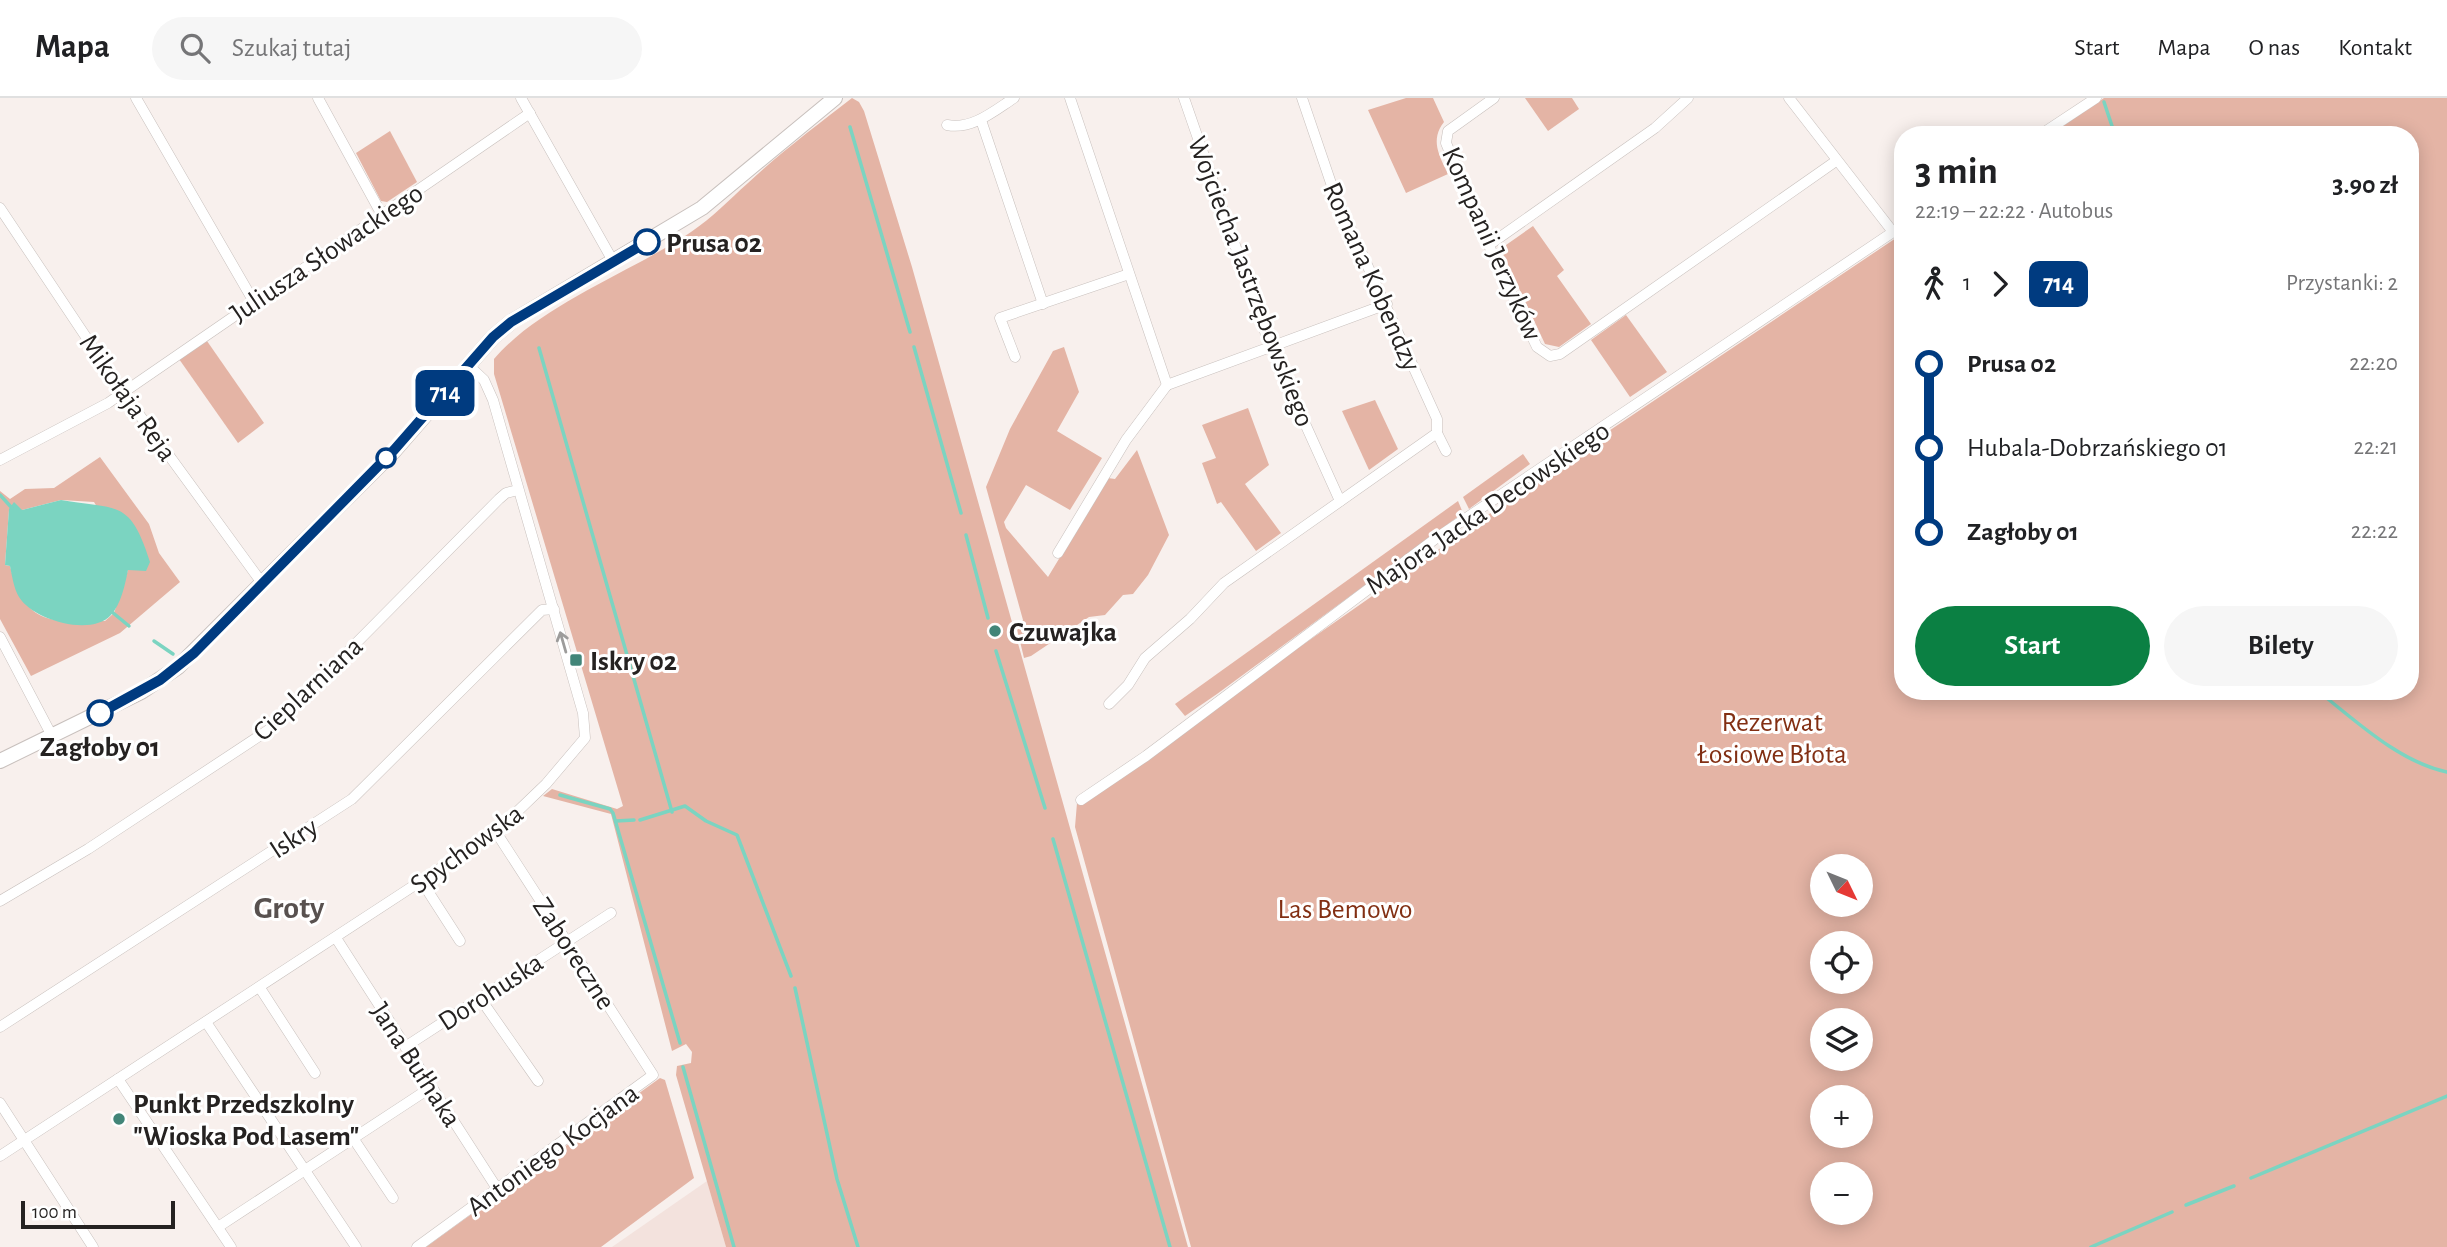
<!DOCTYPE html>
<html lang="pl">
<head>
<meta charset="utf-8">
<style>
	body { margin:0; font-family:"Alegreya Sans",sans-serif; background:#f6f6f6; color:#202124; height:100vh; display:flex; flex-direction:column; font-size:26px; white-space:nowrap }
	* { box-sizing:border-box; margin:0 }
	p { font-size:23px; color:#757577 }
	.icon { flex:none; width:38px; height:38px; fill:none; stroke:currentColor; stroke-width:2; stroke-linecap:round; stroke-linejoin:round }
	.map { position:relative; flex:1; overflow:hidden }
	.sheet { position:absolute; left:1894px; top:28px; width:525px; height:574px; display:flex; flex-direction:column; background:#fff; border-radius:28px; box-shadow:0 4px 18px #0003 }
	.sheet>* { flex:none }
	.badge { padding:0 14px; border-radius:10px; font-size:24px; line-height:46px }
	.needle { width:46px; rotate:133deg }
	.tools { position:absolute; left:1810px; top:756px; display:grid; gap:14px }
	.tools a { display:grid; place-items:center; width:63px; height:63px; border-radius:50%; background:#fff; box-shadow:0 4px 18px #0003; font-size:35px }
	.scale { position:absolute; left:21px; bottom:18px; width:154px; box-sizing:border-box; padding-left:7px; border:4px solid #252221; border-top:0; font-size:19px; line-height:24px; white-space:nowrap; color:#252221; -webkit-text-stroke:5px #fff; paint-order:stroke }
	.map>.badge { position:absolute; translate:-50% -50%; box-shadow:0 0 0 4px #fff }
	.legs { display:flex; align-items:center; gap:10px; height:77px; padding:0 21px; font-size:23px }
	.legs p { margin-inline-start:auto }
	.summary { display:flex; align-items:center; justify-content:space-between; height:119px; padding:0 21px }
	h1 { font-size:38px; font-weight:600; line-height:52px }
	.button { display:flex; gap:14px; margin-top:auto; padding:14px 21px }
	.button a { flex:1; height:80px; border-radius:42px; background:#0b8043; color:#fff; font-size:28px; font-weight:600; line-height:80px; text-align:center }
	.button a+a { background:#f6f6f6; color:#202124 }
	ul { padding:0 21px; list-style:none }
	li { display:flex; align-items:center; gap:24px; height:84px; font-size:26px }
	li i { display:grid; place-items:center; width:10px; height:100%; margin:0 9px; background:currentColor }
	li i::after { content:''; width:18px; height:18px; margin:-9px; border:5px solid; border-radius:50%; background:#fff }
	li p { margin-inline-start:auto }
	li:first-child i { background:linear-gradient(#0000 50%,currentColor 0) }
	li:last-child i { background:linear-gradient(currentColor 50%,#0000 0) }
	header { display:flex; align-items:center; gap:42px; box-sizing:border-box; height:98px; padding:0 35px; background:#fff; border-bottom:2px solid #e0e0e0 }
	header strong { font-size:33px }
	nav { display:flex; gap:38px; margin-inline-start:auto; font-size:24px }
	.search { width:490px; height:63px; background:#f6f6f6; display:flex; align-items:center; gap:18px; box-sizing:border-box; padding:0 24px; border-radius:38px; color:#757577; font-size:26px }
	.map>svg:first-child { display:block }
</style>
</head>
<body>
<header>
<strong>Mapa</strong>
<div class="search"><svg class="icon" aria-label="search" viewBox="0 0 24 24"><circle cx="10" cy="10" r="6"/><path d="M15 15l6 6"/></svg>Szukaj tutaj</div>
<nav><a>Start</a><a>Mapa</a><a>O nas</a><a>Kontakt</a></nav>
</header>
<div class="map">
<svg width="2447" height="1149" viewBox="0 0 2447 1149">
	<rect width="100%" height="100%" fill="#f8f0ed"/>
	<!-- built -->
	<polygon fill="#f3e2dd" points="707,1083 726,1149 612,1149"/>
	<!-- green -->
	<g fill="#e4b4a5" fill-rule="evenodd">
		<path d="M 852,0 L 859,4 L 864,13 L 912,169 L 1188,1149 L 726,1149 L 676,977 L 677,968 L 691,965 L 692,954 L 686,946 L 672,953 L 611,716 L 543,698 L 552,691 L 617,711 L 623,708 L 494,276 L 494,261 C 541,206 632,174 691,134 C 713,119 729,102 748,85 C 780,55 817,27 852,0 Z"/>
		<path d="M 1406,0 L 1433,0 L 1444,24 C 1430,42 1439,57 1448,76 L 1406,95 L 1368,12 Z"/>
		<polygon points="1525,0 1572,0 1579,11 1548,33"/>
		<path d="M 2104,0 L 2447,0 L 2447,1149 L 1191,1149 L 1075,729 L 1077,705 L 1579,353 L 1902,136 L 1902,593 L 2410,593 L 2410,37 L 2050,37 ZM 1822,768 L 1860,768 L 1860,807 L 1822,807 ZM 1822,845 L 1860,845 L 1860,884 L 1822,884 ZM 1822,922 L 1860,922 L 1860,961 L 1822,961 ZM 1822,999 L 1860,999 L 1860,1038 L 1822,1038 ZM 1822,1076 L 1860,1076 L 1860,1115 L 1822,1115 Z"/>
		<polygon points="390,33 417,84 387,104 381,103 356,55"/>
		<polygon points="1533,128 1564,172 1557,178 1591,226 1559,249 1545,246 1503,156 1506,147"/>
		<polygon points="1626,217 1667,274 1630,299 1591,242"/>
		<polygon points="207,243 264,325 238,345 179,261"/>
		<polygon points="1064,249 1079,294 1057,333 1102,360 1070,412 1026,387 1004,424 1006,430 1048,479 1108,380 1115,381 1137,352 1169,437 1148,477 1133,496 1123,497 1105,517 1089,519 1031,558 1024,560 1017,531 1023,522 986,389 1010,331 1053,253"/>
		<polygon points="1375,302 1398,351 1369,372 1342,313"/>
		<polygon points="1248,310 1269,367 1245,386 1281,435 1256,453 1221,404 1217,406 1202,365 1216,360 1202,327"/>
		<polygon points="1523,356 1530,366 1469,411 1463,399"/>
		<path d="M 100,359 L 149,426 L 159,455 L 180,484 L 120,535 L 31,578 L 0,521 L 0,393 L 10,401 L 25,391 L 54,390 ZM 61,402 L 94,404 L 135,471 L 128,472 L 114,515 L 105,523 C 50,523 26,529 10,468 L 5,467 L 9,412 L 22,412 Z"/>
		<polygon points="1458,403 1463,415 1217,596 1185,618 1175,606"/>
		<polygon points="660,980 665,982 694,1080 601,1149 426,1149"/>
	</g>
	<!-- water -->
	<path fill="#7bd4c1" d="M 61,402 C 117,412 130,400 150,464 L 146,473 L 128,472 C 125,487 121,506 111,517 C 91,539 33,522 19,499 C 14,491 12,478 10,468 L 5,467 L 9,411 L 14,404 L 22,412 Z"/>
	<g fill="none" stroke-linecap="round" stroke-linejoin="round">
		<!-- stream -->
		<g stroke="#7bd4c1" stroke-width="3.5">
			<polyline points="2104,4 2115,37"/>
			<polyline points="850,29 910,234"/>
			<polyline points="914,249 961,415"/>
			<polyline points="539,250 672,714"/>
			<polyline points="0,397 12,410"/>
			<polyline points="966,437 988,520"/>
			<polyline points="112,514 129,528"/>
			<polyline points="154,543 173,556"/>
			<polyline points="996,553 1045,710"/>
			<path d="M 2318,593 C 2356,623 2399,664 2447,674"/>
			<polyline points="560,697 610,711 613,715 680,945"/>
			<polyline points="640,722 685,708 706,723 737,737 791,878"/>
			<polyline points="616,723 634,722"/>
			<polyline points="1053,741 1170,1149"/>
			<polyline points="795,890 837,1081 858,1149"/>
			<polyline points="683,969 734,1149"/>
			<polyline points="2251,1080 2447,998"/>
			<polyline points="2186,1107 2234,1088"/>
			<polyline points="2091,1149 2172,1114"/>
		</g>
		<defs>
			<g id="street">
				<polyline points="136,0 254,204"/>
				<polyline points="318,0 382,117"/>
				<polyline points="521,0 613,163"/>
				<polyline points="1070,0 1167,287"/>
				<polyline points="1184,0 1270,248 1340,403"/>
				<polyline points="1302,0 1334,94 1437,321 1437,335 1446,353"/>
				<polyline points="1494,0 1448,33 1446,45 1493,157 1537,249 1550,258 1560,256 1836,63"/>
				<polyline points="1789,0 1893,134"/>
				<polyline points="981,22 1043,206"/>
				<path d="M 947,27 C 972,32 994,13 1014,0"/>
				<polyline points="2040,37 2096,0"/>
				<polyline points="0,110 122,293 262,485"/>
				<polyline points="1489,147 1655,30 1688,0"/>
				<polyline points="1015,259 1000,220 1129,176"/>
				<polyline points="1167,287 1387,206"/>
				<polyline points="0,362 108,305 530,15"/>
				<polyline points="1058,455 1126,342 1167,287"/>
				<polyline points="0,539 52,638"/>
				<polyline points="1109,606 1128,587 1145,560 1190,521 1224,485 1437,335"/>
				<polyline points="1081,702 1146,658 1435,441 1902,128"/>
				<polyline points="422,784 460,843"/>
				<polyline points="0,803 88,751 273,629 499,401 506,395 518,392"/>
				<polyline points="336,840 498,1092"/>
				<polyline points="260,890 315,975"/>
				<polyline points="480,900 538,983"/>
				<polyline points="206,924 356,1149"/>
				<polyline points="0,929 352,701 542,512 554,511"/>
				<polyline points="405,949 611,815"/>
				<polyline points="118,981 231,1149"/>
				<polyline points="0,1005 93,1149"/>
				<polyline points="353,1040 393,1100"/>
				<polyline points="0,1058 496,734 546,686 585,640 583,615 493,302 484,282 468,267"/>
				<polyline points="218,1129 430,990"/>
				<polyline points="417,1149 653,977 496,734"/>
			</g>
			<polyline id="secondary" points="0,663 141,594 178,569 394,353 493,239 511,224 702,110 835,0"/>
		</defs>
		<!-- street casing -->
		<use href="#street" stroke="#c8c0bd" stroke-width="11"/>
		<!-- secondary casing -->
		<use href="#secondary" stroke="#c8c0bd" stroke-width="16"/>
		<!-- street -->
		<use href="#street" stroke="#fff" stroke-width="10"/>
		<!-- secondary -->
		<use href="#secondary" stroke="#fff" stroke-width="14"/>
	</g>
	<!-- one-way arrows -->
	<defs><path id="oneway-shaft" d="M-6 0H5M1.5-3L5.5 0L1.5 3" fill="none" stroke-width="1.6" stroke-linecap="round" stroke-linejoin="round" transform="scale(1.75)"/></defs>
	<use stroke="#9d9c9b" href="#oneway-shaft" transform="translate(563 544) rotate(-106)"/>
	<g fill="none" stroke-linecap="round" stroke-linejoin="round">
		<defs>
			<polyline id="line-1" points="100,615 160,582 194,555 394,352 493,239 511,224 647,144"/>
		</defs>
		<!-- line-1 casing -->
		<use href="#line-1" stroke="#fff" stroke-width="16"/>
		<!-- line-1 -->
		<use href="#line-1" stroke="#003b80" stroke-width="10"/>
	</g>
	<!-- markers -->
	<g fill="#fff" stroke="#003b80" stroke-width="3.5">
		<circle cx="647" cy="144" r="12"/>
		<circle cx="386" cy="360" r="9"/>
		<circle cx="100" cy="615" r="12"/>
	</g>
	<g fill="#428578" stroke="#fff" stroke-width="2.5">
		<circle cx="995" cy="533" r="7"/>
		<rect x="569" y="555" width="14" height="14" rx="3.5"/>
		<circle cx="119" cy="1021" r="7"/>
	</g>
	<g text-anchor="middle" stroke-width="6" stroke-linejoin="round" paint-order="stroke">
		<!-- stop labels -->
		<g font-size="28" font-weight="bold" fill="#252221" stroke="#fff" text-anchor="start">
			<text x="666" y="154">Prusa 02</text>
			<text x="100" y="658" text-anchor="middle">Zagłoby 01</text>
		</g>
		<!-- street labels -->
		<g font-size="28" fill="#252221" stroke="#fff">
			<text transform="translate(1493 145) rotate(66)" y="10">Kompanii Jerzyków</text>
			<text transform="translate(326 154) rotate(-34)" y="10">Juliusza Słowackiego</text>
			<text transform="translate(1373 178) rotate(66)" y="10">Romana Kobendzy</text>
			<text transform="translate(1252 183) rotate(69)" y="10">Wojciecha Jastrzębowskiego</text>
			<text transform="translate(129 299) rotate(55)" y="10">Mikołaja Reja</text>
			<text transform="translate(1487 409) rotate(-34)" y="10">Majora Jacka Decowskiego</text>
			<text transform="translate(307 590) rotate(-43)" y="10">Cieplarniana</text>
			<text transform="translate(293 739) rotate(-33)" y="10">Iskry</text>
			<text transform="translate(466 750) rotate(-36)" y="10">Spychowska</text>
			<text transform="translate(575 855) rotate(57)" y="10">Zaboreczne</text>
			<text transform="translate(490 893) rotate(-33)" y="10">Dorohuska</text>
			<text transform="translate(417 966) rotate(57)" y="10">Jana Bułhaka</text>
			<text transform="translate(552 1051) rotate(-36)" y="10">Antoniego Kocjana</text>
		</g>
		<!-- poi labels -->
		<g font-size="28" font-weight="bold" fill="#252221" stroke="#fff" text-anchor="start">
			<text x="1009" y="543">Czuwajka</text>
			<text x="590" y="572">Iskry 02</text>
			<text x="133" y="1015">Punkt Przedszkolny<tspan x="133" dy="32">"Wioska Pod Lasem"</tspan></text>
		</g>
		<!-- park labels -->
		<g font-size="28" fill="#822f13" stroke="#fff">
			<text x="1772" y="633">Rezerwat<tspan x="1772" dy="32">Łosiowe Błota</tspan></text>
			<text x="1345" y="820">Las Bemowo</text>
		</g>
		<!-- quarter labels -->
		<g font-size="32" font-weight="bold" fill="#58514f" stroke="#fff">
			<text x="289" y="820">Groty</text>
		</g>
	</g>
</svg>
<div class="tools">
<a><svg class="needle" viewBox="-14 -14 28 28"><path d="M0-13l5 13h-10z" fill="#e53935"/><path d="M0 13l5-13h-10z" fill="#757577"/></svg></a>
<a><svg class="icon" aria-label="locate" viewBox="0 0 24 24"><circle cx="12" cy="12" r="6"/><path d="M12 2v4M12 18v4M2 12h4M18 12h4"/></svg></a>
<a><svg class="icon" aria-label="layers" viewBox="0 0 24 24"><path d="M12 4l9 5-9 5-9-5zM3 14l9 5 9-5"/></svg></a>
<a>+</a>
<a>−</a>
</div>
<div class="scale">100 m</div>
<b class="badge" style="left:445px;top:295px;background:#003b80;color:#fff">714</b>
<section class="sheet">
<div class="summary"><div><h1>3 min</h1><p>22:19 – 22:22 · Autobus</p></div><b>3.90 zł</b></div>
<div class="legs"><svg class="icon" aria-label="walk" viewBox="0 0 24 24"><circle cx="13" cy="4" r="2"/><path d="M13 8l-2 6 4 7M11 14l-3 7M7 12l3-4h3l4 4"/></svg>1<svg class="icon" aria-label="forward" viewBox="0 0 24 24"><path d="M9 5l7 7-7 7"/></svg><b class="badge" style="background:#003b80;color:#fff">714</b><p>Przystanki: 2</p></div>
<ul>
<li><i style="color:#003b80"></i><b>Prusa 02</b><p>22:20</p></li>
<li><i style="color:#003b80"></i><span>Hubala-Dobrzańskiego 01</span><p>22:21</p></li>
<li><i style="color:#003b80"></i><b>Zagłoby 01</b><p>22:22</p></li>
</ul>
<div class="button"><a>Start</a><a>Bilety</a></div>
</section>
</div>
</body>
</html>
